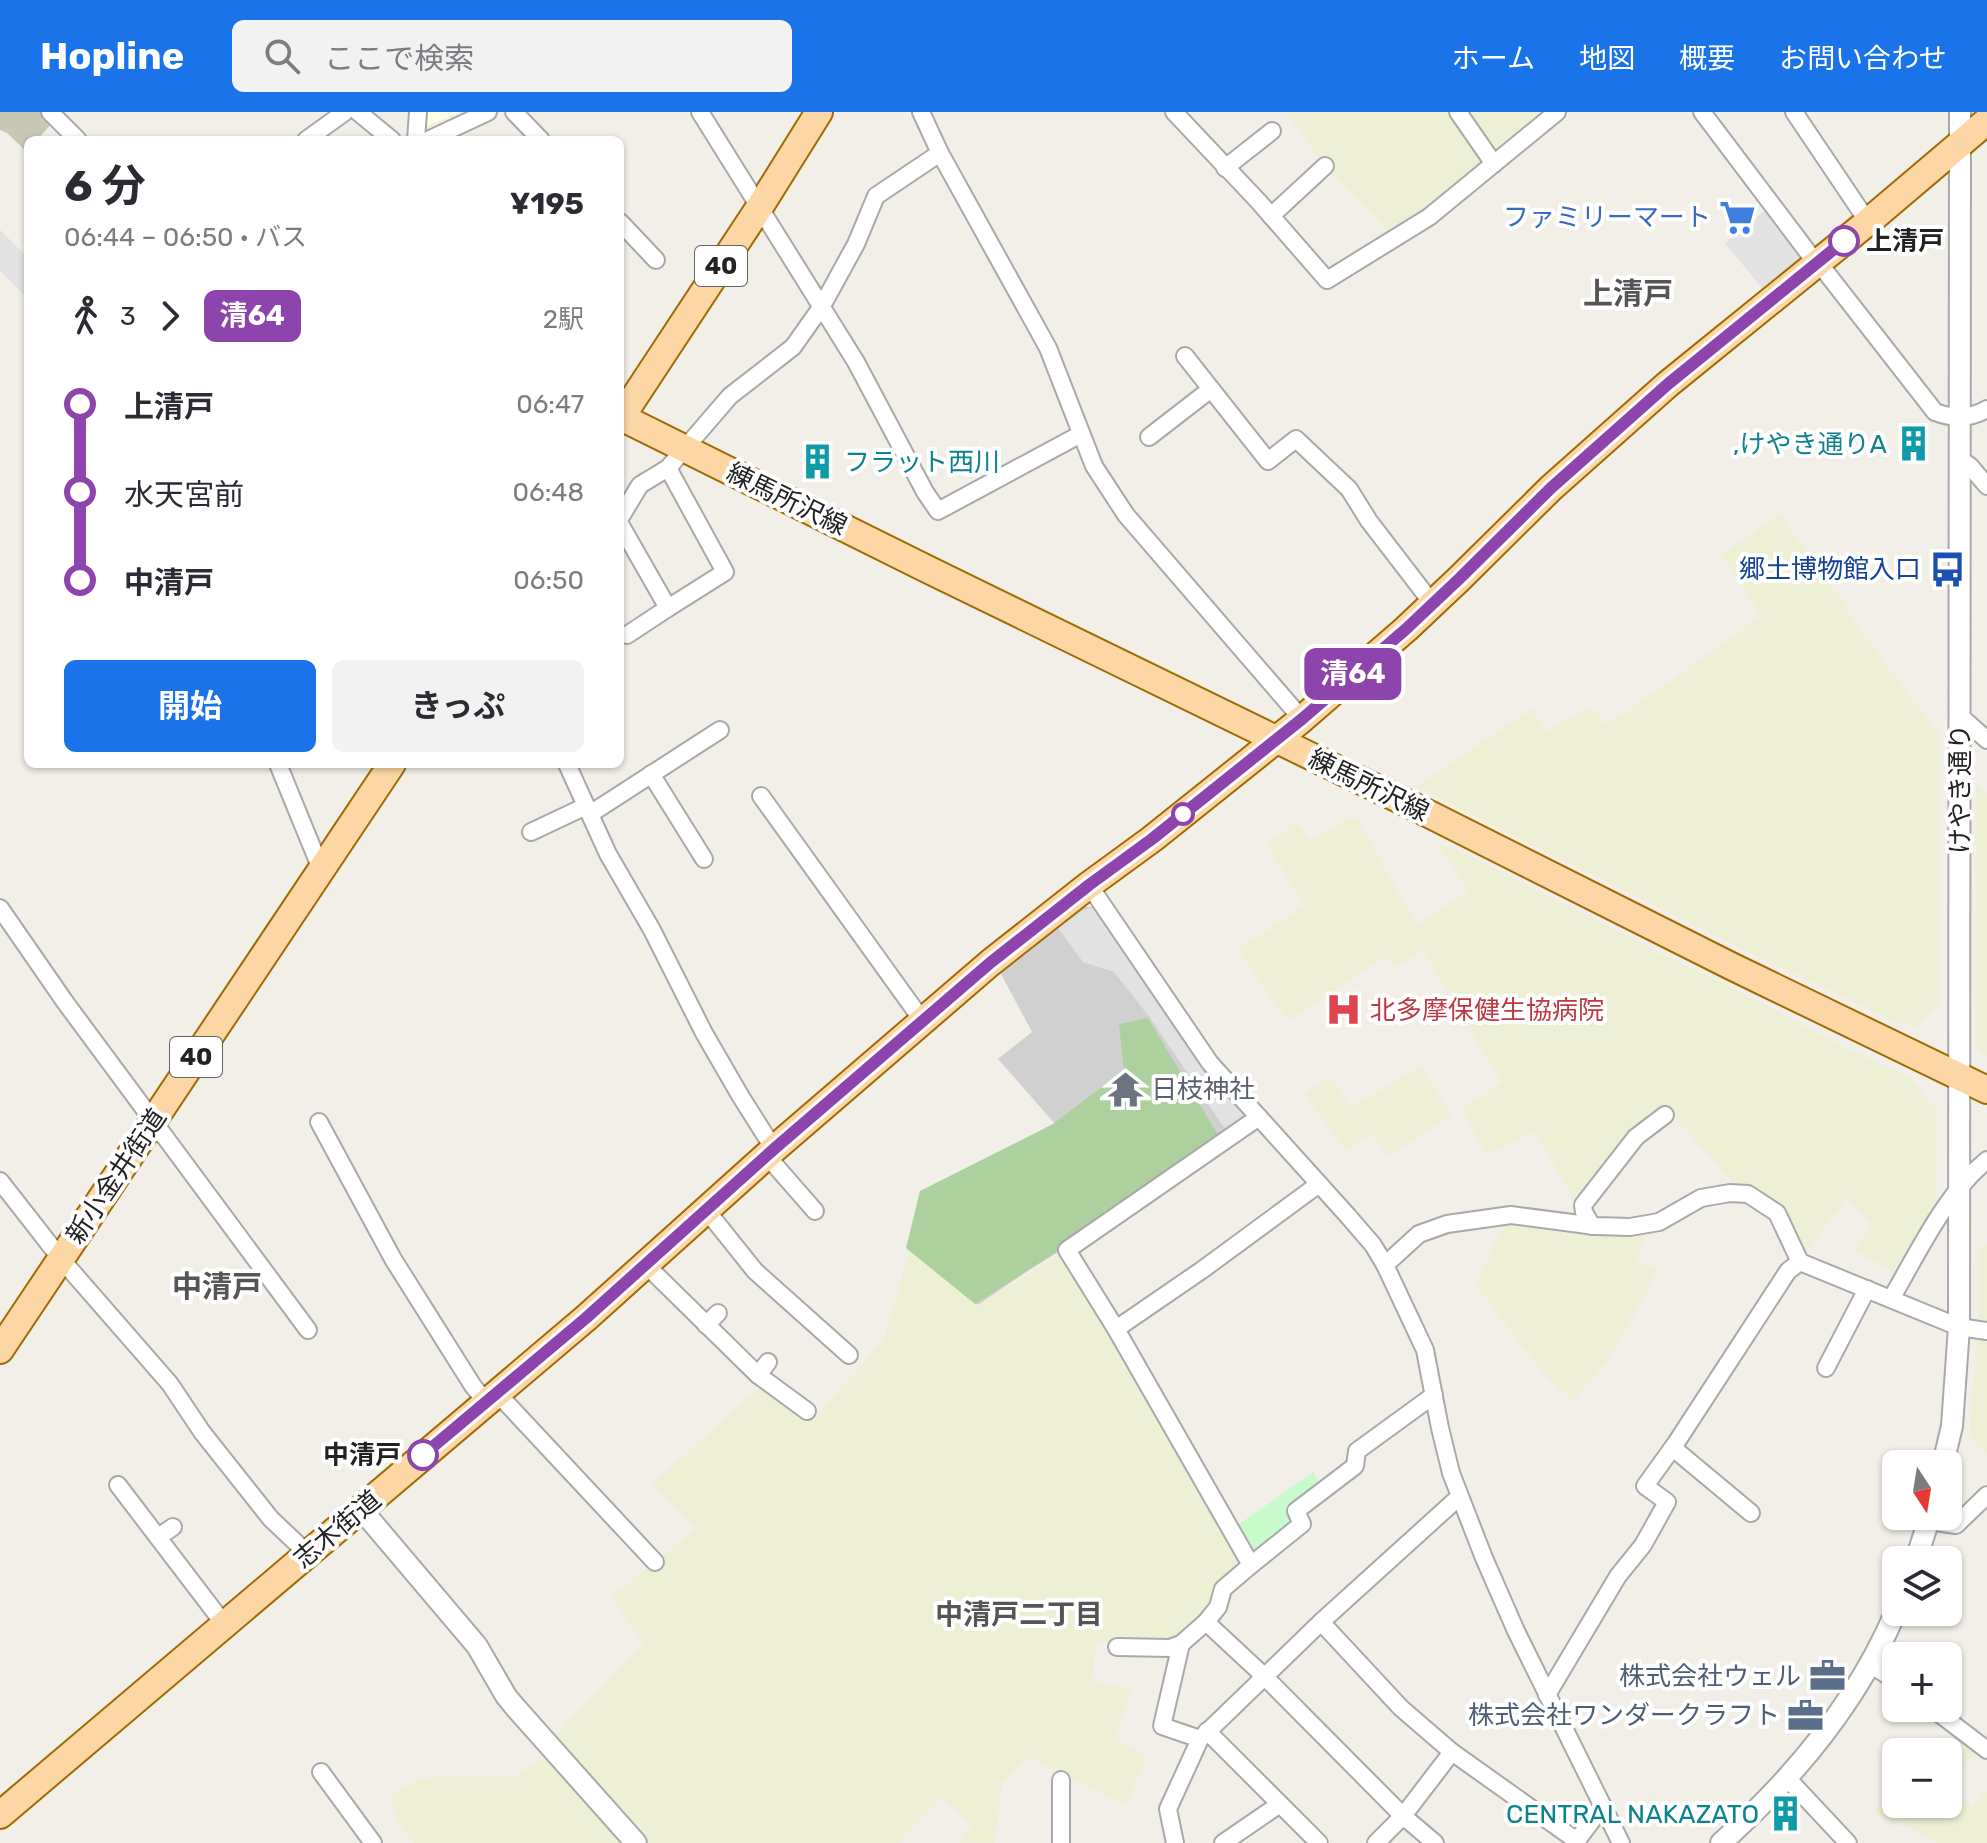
<!DOCTYPE html>
<html lang="ja">
<head>
<meta charset="utf-8">
<style>
	body { margin:0; font-family:Rubik,"Noto Sans JP",sans-serif; background:#f2f2f3; color:#2b2b33; height:100vh; display:flex; flex-direction:column; font-size:30px; white-space:nowrap }
	* { box-sizing:border-box; margin:0 }
	p { font-size:26px; color:#7c7c81 }
	.icon { flex:none; width:44px; height:44px; fill:none; stroke:currentColor; stroke-width:2; stroke-linecap:round; stroke-linejoin:round }
	.map { position:relative; flex:1; overflow:hidden }
	.details { position:absolute; left:24px; top:24px; width:600px; height:632px; display:flex; flex-direction:column; background:#fff; border-radius:12px; box-shadow:0 2px 6px #0004 }
	.details>* { flex:none }
	.badge { padding:0 16px; border-radius:12px; font-size:28px; line-height:52px }
	.needle { width:52px; rotate:168deg }
	.tools { position:absolute; left:1882px; top:1338px; display:grid; gap:16px }
	.tools a { display:grid; place-items:center; width:80px; height:80px; border-radius:12px; background:#fff; box-shadow:0 2px 6px #0004; font-size:40px }
	.map>.badge { position:absolute; translate:-50% -50%; box-shadow:0 0 0 4px #fff }
	.legs { display:flex; align-items:center; gap:12px; height:88px; padding:0 40px; font-size:26px }
	.legs p { margin-inline-start:auto }
	.summary { display:flex; align-items:center; justify-content:space-between; height:136px; padding:0 40px }
	h1 { font-size:44px; font-weight:700; line-height:60px }
	.action { display:flex; gap:16px; margin-top:auto; padding:16px 40px }
	.action a { flex:1; height:92px; border-radius:12px; background:#1a73e8; color:#fff; font-size:32px; font-weight:700; line-height:92px; text-align:center }
	.action a+a { background:#f2f2f3; color:#2b2b33 }
	ul { padding:0 40px; list-style:none }
	li { display:flex; align-items:center; gap:28px; height:88px; font-size:30px }
	li i { display:grid; place-items:center; width:12px; height:100%; margin:0 10px; background:currentColor }
	li i::after { content:''; width:20px; height:20px; margin:-10px; border:6px solid; border-radius:50%; background:#fff }
	li p { margin-inline-start:auto }
	li:first-child i { background:linear-gradient(#0000 50%,currentColor 0) }
	li:last-child i { background:linear-gradient(currentColor 50%,#0000 0) }
	header { display:flex; align-items:center; gap:48px; box-sizing:border-box; height:112px; padding:0 40px; background:#1a73e8; color:#fff }
	header strong { font-size:38px }
	nav { display:flex; gap:44px; margin-inline-start:auto; font-size:28px }
	.search { width:560px; height:72px; background:#f2f2f3; display:flex; align-items:center; gap:20px; box-sizing:border-box; padding:0 28px; border-radius:12px; color:#7c7c81; font-size:30px }
	.map>svg:first-child { display:block }
</style>
</head>
<body>
<header>
<strong>Hopline</strong>
<div class="search"><svg class="icon" aria-label="search" viewBox="0 0 24 24"><circle cx="10" cy="10" r="6"/><path d="M15 15l6 6"/></svg>ここで検索</div>
<nav><a>ホーム</a><a>地図</a><a>概要</a><a>お問い合わせ</a></nav>
</header>
<div class="map">
<svg width="1987" height="1731" viewBox="0 0 1987 1731">
	<rect width="100%" height="100%" fill="#f2efe9"/>
	<!-- education -->
	<polygon fill="#ffffe5" points="420,0 459,0 427,14 420,9"/>
	<!-- religious -->
	<polygon fill="#d0d0d0" points="1083,795 1096,795 1248,1001 1248,1007 978,1193 910,1137 1056,1013 998,947 1032,920 1000,860"/>
	<!-- construction -->
	<polygon fill="#c7c7b4" points="0,0 42,0 52,11 37,28 28,28 27,40 7,21 0,18"/>
	<!-- farmland -->
	<g fill="#eef0d5">
		<polygon points="1286,0 1557,0 1395,126 1325,54"/>
		<polygon points="1780,402 1844,491 1855,511 1939,622 1939,892 1915,915 1893,909 1761,846 1483,709 1416,674 1532,596 1545,619 1592,595 1606,612 1624,602 1761,504 1722,443"/>
		<polygon points="1976,670 1987,682 1987,946 1977,936"/>
		<polygon points="1356,704 1417,813 1468,780 1438,731 1484,750 1663,843 1733,876 1847,936 1909,965 1937,998 1936,1089 1897,1162 1855,1139 1872,1112 1847,1087 1804,1143 1785,1103 1739,1076 1666,997 1577,1094 1535,1020 1485,1043 1463,996 1502,971 1423,839 1395,856 1386,844 1288,909 1238,837 1305,793 1267,734 1295,710 1311,728"/>
		<polygon points="1421,954 1452,1004 1388,1044 1372,1022 1346,1039 1305,982 1330,965 1352,995"/>
		<polygon points="1504,1110 1650,1117 1636,1147 1657,1158 1645,1184 1609,1246 1573,1290 1544,1262 1476,1174"/>
		<polygon points="1987,1132 1987,1214 1979,1213 1979,1138"/>
		<polygon points="910,1137 978,1193 1067,1138 1251,1453 1206,1510 1167,1530 1096,1531 1092,1569 1133,1578 1115,1625 1148,1646 1125,1693 1029,1645 1003,1671 994,1731 959,1731 972,1713 941,1686 899,1731 645,1731 553,1626 643,1532 612,1485 696,1416 651,1372 764,1272 812,1310 884,1226"/>
		<polygon points="1978,1223 1987,1224 1987,1343 1969,1323"/>
		<polygon points="1970,1626 1980,1635 1948,1673 1948,1642 1956,1647"/>
		<polygon points="546,1644 627,1731 414,1731 396,1706 391,1684 414,1669 434,1664 516,1665"/>
		<polygon points="1896,1671 1896,1692 1948,1692 1948,1676 1972,1696 1985,1678 1987,1680 1987,1731 1936,1731 1904,1712 1873,1701"/>
	</g>
	<!-- forest -->
	<polygon fill="#add19e" points="1148,906 1221,1028 1064,1136 975,1192 906,1136 920,1079 1053,1012 1124,958 1119,912"/>
	<!-- park -->
	<polygon fill="#c8facc" points="1313,1360 1323,1378 1296,1398 1302,1412 1251,1453 1231,1418"/>
	<!-- parking -->
	<g fill="#e2e2e2">
		<polygon points="1764,99 1800,146 1762,176 1725,131"/>
		<polygon points="0,118 28,146 28,187 0,158"/>
		<polygon points="1095,795 1202,954 1246,1002 1246,1007 1227,1020 1151,907 1114,860 1083,850 1058,816 1083,798"/>
	</g>
	<g fill="none" stroke-linecap="round" stroke-linejoin="round">
		<defs>
			<g id="minor">
				<polyline points="50,0 78,28"/>
				<polyline points="358,0 392,28"/>
				<polyline points="514,0 541,28"/>
				<polyline points="700,0 856,250 925,380 938,399 1081,322"/>
				<polyline points="921,0 940,41 1048,236 1094,354 1126,403 1302,607"/>
				<polyline points="1174,0 1259,90 1327,168 1429,105 1557,0"/>
				<polyline points="1458,0 1494,52"/>
				<path d="M 1702,0 L 1810,143 L 1818,150 L 1935,300 C 1954,307 1969,307 1987,297"/>
				<polyline points="1794,0 1868,110"/>
				<polyline points="306,28 345,0"/>
				<polyline points="416,28 418,0"/>
				<polyline points="428,28 488,0"/>
				<polyline points="1225,56 1272,19"/>
				<polyline points="1271,104 1325,54"/>
				<polyline points="620,110 656,148"/>
				<polyline points="1185,244 1268,349 1296,327 1349,377 1369,409 1432,491"/>
				<polyline points="1149,325 1211,277"/>
				<polyline points="1960,347 1970,354 1987,374"/>
				<polyline points="620,406 640,373 668,356 730,284 793,235 822,194 856,132 876,84 940,41"/>
				<polyline points="620,412 668,496 725,460 668,356"/>
				<polyline points="627,523 668,496"/>
				<polyline points="1960,604 1987,628"/>
				<polyline points="278,652 321,757"/>
				<polyline points="567,652 608,742 652,818 704,921 741,985 774,1037"/>
				<polyline points="651,662 704,747"/>
				<polyline points="761,684 922,908"/>
				<polyline points="590,702 720,618"/>
				<polyline points="531,720 586,694"/>
				<polyline points="1089,773 1210,951 1348,1104 1373,1133 1385,1153 1425,1238 1440,1316 1451,1361 1484,1446 1516,1519 1621,1731"/>
				<polyline points="0,796 65,890 308,1218"/>
				<polyline points="1259,1005 1067,1138 1116,1217 1251,1453 1223,1477 1218,1495 1206,1510 1264,1564 1403,1704 1435,1731"/>
				<polyline points="319,1010 393,1147 473,1274 486,1290"/>
				<polyline points="767,1044 815,1099"/>
				<polyline points="0,1069 61,1147 170,1272 202,1320 271,1407 308,1442"/>
				<polyline points="707,1099 755,1159 849,1243"/>
				<polyline points="1592,1114 1584,1100 1583,1093 1636,1025 1665,1003"/>
				<polyline points="646,1153 758,1263 807,1299"/>
				<polyline points="1385,1153 1419,1122 1447,1112 1511,1103 1595,1114 1630,1115 1659,1110 1701,1086 1730,1081 1748,1082 1777,1101 1800,1150 1959,1215 1987,1219"/>
				<path d="M 1891,1187 C 1918,1141 1945,1082 1987,1048"/>
				<polyline points="706,1213 718,1201"/>
				<polyline points="1116,1217 1202,1158 1319,1072"/>
				<polyline points="1826,1256 1867,1177"/>
				<polyline points="758,1263 768,1250"/>
				<polyline points="497,1281 655,1450"/>
				<polyline points="1673,1336 1751,1401"/>
				<polyline points="118,1373 224,1512"/>
				<polyline points="1929,1409 1956,1413 1987,1383"/>
				<polyline points="158,1425 173,1415"/>
				<polyline points="1251,1453 1302,1412 1296,1399 1355,1354 1357,1339 1434,1283"/>
				<polyline points="1321,1510 1401,1596 1452,1640 1577,1729"/>
				<polyline points="1181,1532 1162,1614 1200,1627"/>
				<polyline points="1117,1535 1170,1536 1181,1532 1206,1510"/>
				<polyline points="1870,1552 1896,1569"/>
				<polyline points="1547,1583 1618,1464 1643,1433 1667,1390 1645,1374 1676,1331 1788,1159 1800,1150"/>
				<polyline points="1932,1596 1987,1638"/>
				<polyline points="1207,1619 1319,1731"/>
				<polyline points="321,1660 373,1731"/>
				<polyline points="1788,1667 1848,1731"/>
				<polyline points="1061,1731 1061,1668"/>
				<polyline points="1175,1731 1168,1697 1200,1627 1321,1510 1459,1385"/>
				<polyline points="1223,1731 1280,1692"/>
				<polyline points="1376,1731 1403,1704 1452,1640"/>
				<polyline points="1575,1731 1603,1694"/>
			</g>
			<g id="tertiary">
				<polyline points="1943,1352 1952,1314 1959,1215 1960,0"/>
				<polyline points="361,1397 477,1534 506,1584 515,1595 636,1731"/>
				<polyline points="1916,1448 1930,1404"/>
				<path d="M 1721,1731 C 1794,1666 1858,1589 1896,1499"/>
			</g>
			<g id="primary">
				<polyline points="621,305 927,457 1419,697 1733,855 1987,978"/>
				<polyline points="620,307 759,96 819,0"/>
				<polyline points="0,1238 392,652"/>
				<polyline points="0,1703 586,1206 774,1037 990,851 1089,773 1152,727 1302,607 1406,517 1459,467 1551,376 1668,272 1868,110 1987,9"/>
			</g>
		</defs>
		<!-- minor casing -->
		<use href="#minor" stroke="#a9a9a9" stroke-width="20"/>
		<!-- tertiary casing -->
		<use href="#tertiary" stroke="#a9a9a9" stroke-width="24"/>
		<!-- primary casing -->
		<use href="#primary" stroke="#a06b00" stroke-width="30"/>
		<!-- minor -->
		<use href="#minor" stroke="#fff" stroke-width="16"/>
		<!-- tertiary -->
		<use href="#tertiary" stroke="#fff" stroke-width="20"/>
		<!-- primary -->
		<use href="#primary" stroke="#fcd6a4" stroke-width="26"/>
	</g>
	<g fill="none" stroke-linecap="round" stroke-linejoin="round">
		<defs>
			<polyline id="line-1" points="423,1343 586,1206 774,1037 990,851 1089,773 1152,727 1302,607 1406,517 1459,467 1551,376 1668,272 1844,129"/>
		</defs>
		<!-- line-1 casing -->
		<use href="#line-1" stroke="#fff" stroke-width="18"/>
		<!-- line-1 -->
		<use href="#line-1" stroke="#8e44ad" stroke-width="12"/>
	</g>
	<!-- icons -->
	<defs>
		<symbol id="supermarket-bare" viewBox="-9 -9 18 18"><path d="M-6-5.5h2.5l.6 2H6L4.5 2H-2.5L-4.4-4H-6ZM-1.5 3.2a1.3 1.3 0 1 0 .1 0ZM3 3.2a1.3 1.3 0 1 0 .1 0Z" fill="#3f7fe0" stroke="#fff" stroke-width="2.5" paint-order="stroke"/></symbol>
		<symbol id="building-bare" viewBox="-9 -9 18 18"><path d="M-4-6H4V6H1V3H-1V6H-4ZM-2.5-4.3h1.7v1.8h-1.7ZM.8-4.3h1.7v1.8H.8ZM-2.5-1h1.7V.8h-1.7ZM.8-1h1.7V.8H.8Z" fill="#0f9aa8" stroke="#fff" stroke-width="2.5" paint-order="stroke"/></symbol>
		<symbol id="bus-bare" viewBox="-9 -9 18 18"><path d="M-5-6H5V4H4V6H2V4H-2V6H-4V4H-5ZM-3.5-4V0h7V-4ZM-3.5 1.2v1.5H-2V1.2ZM2 1.2v1.5H3.5V1.2Z" fill="#1a4fb4" stroke="#fff" stroke-width="2.5" paint-order="stroke"/></symbol>
		<symbol id="hospital-bare" viewBox="-9 -9 18 18"><path d="M-5-5h3v3.5h4V-5h3V5h-3V1.5h-4V5h-3Z" fill="#e0444e" stroke="#fff" stroke-width="2.5" paint-order="stroke"/></symbol>
		<symbol id="temple-bare" viewBox="-9 -9 18 18"><path d="M0-6L5-2H3V0L6.5 2.5H4V6H1.5V3h-3V6H-4V2.5H-6.5L-3 0V-2H-5Z" fill="#6b7280" stroke="#fff" stroke-width="2.5" paint-order="stroke"/></symbol>
		<symbol id="office-bare" viewBox="-9 -9 18 18"><path d="M-6-3h4V-5.5h4V-3h4V5H-6ZM-1-4.5V-3h2v-1.5ZM-6 0V1H6V0Z" fill="#5c6f8a" stroke="#fff" stroke-width="2.5" paint-order="stroke"/></symbol>
	</defs>
	<g fill-rule="evenodd">
		<use href="#supermarket-bare" x="1712" y="80" width="51" height="51"/>
		<use href="#building-bare" x="1888" y="306" width="51" height="51"/>
		<use href="#building-bare" x="792" y="324" width="51" height="51"/>
		<use href="#bus-bare" x="1922" y="432" width="51" height="51"/>
		<use href="#hospital-bare" x="1318" y="872" width="51" height="51"/>
		<use href="#temple-bare" x="1100" y="952" width="51" height="51"/>
		<use href="#office-bare" x="1802" y="1538" width="51" height="51"/>
		<use href="#office-bare" x="1780" y="1578" width="51" height="51"/>
		<use href="#building-bare" x="1760" y="1676" width="51" height="51"/>
	</g>
	<!-- markers -->
	<g fill="#fff" stroke="#8e44ad" stroke-width="4">
		<circle cx="1844" cy="129" r="14"/>
		<circle cx="1183" cy="702" r="10"/>
		<circle cx="423" cy="1343" r="14"/>
	</g>
	<g text-anchor="middle" stroke-width="8" stroke-linejoin="round" paint-order="stroke">
		<!-- shield labels -->
		<g fill="#fff" stroke="#646464" stroke-width="2">
			<rect x="695" y="134" width="52" height="40" rx="6"/>
			<rect x="170" y="925" width="52" height="40" rx="6"/>
		</g>
		<g font-size="24" font-weight="bold" fill="#222">
			<text x="721" y="162">40</text>
			<text x="196" y="953">40</text>
		</g>
		<!-- shop labels -->
		<g font-size="26" fill="#366cbe" stroke="#fff" text-anchor="end">
			<text x="1711" y="114">ファミリーマート</text>
		</g>
		<!-- stop labels -->
		<g font-size="26" font-weight="bold" fill="#222" stroke="#fff" text-anchor="start">
			<text x="1866" y="138">上清戸</text>
			<text x="401" y="1352" text-anchor="end">中清戸</text>
		</g>
		<!-- culture labels -->
		<g font-size="26" fill="#0d838f" stroke="#fff" text-anchor="end">
			<text x="1887" y="341">,けやき通りA</text>
			<text x="844" y="359" text-anchor="start">フラット西川</text>
			<text x="1759" y="1711">CENTRAL NAKAZATO</text>
		</g>
		<!-- street labels -->
		<g font-size="26" fill="#222" stroke="#fff">
			<text transform="translate(787 387) rotate(26)" y="9">練馬所沢線</text>
			<text transform="translate(1369 673) rotate(26)" y="9">練馬所沢線</text>
			<text transform="translate(1960 677) rotate(-90)" y="9">けやき通り</text>
			<text transform="translate(116 1064) rotate(-56)" y="9">新小金井街道</text>
			<text transform="translate(337 1417) rotate(-40)" y="9">志木街道</text>
		</g>
		<!-- transit labels -->
		<g font-size="26" fill="#164399" stroke="#fff" text-anchor="end">
			<text x="1921" y="466">郷土博物館入口</text>
		</g>
		<!-- health labels -->
		<g font-size="26" fill="#be3a42" stroke="#fff" text-anchor="start">
			<text x="1370" y="907">北多摩保健生協病院</text>
		</g>
		<!-- worship labels -->
		<g font-size="26" fill="#5b616d" stroke="#fff" text-anchor="start">
			<text x="1151" y="986">日枝神社</text>
		</g>
		<!-- service labels -->
		<g font-size="26" fill="#4e5e75" stroke="#fff" text-anchor="end">
			<text x="1801" y="1573">株式会社ウェル</text>
			<text x="1780" y="1612">株式会社ワンダークラフト</text>
		</g>
		<!-- neighbourhood labels -->
		<g font-size="28" font-weight="bold" fill="#555" stroke="#fff">
			<text x="1019" y="1512">中清戸二丁目</text>
		</g>
		<!-- quarter labels -->
		<g font-size="30" font-weight="bold" fill="#555" stroke="#fff">
			<text x="1628" y="192">上清戸</text>
			<text x="217" y="1185">中清戸</text>
		</g>
	</g>
</svg>
<div class="tools">
<a><svg class="needle" viewBox="-14 -14 28 28"><path d="M0-13l5 13h-10z" fill="#e53935"/><path d="M0 13l5-13h-10z" fill="#7c7c81"/></svg></a>
<a><svg class="icon" aria-label="layers" viewBox="0 0 24 24"><path d="M12 4l9 5-9 5-9-5zM3 14l9 5 9-5"/></svg></a>
<a>+</a>
<a>−</a>
</div>
<b class="badge" style="left:1353px;top:562px;background:#8e44ad;color:#fff">清64</b>
<section class="details">
<div class="summary"><div><h1>6 分</h1><p>06:44 – 06:50 · バス</p></div><b>¥195</b></div>
<div class="legs"><svg class="icon" aria-label="walk" viewBox="0 0 24 24"><circle cx="13" cy="4" r="2"/><path d="M13 8l-2 6 4 7M11 14l-3 7M7 12l3-4h3l4 4"/></svg>3<svg class="icon" aria-label="forward" viewBox="0 0 24 24"><path d="M9 5l7 7-7 7"/></svg><b class="badge" style="background:#8e44ad;color:#fff">清64</b><p>2駅</p></div>
<ul>
<li><i style="color:#8e44ad"></i><b>上清戸</b><p>06:47</p></li>
<li><i style="color:#8e44ad"></i><span>水天宮前</span><p>06:48</p></li>
<li><i style="color:#8e44ad"></i><b>中清戸</b><p>06:50</p></li>
</ul>
<div class="action"><a>開始</a><a>きっぷ</a></div>
</section>
</div>
</body>
</html>
